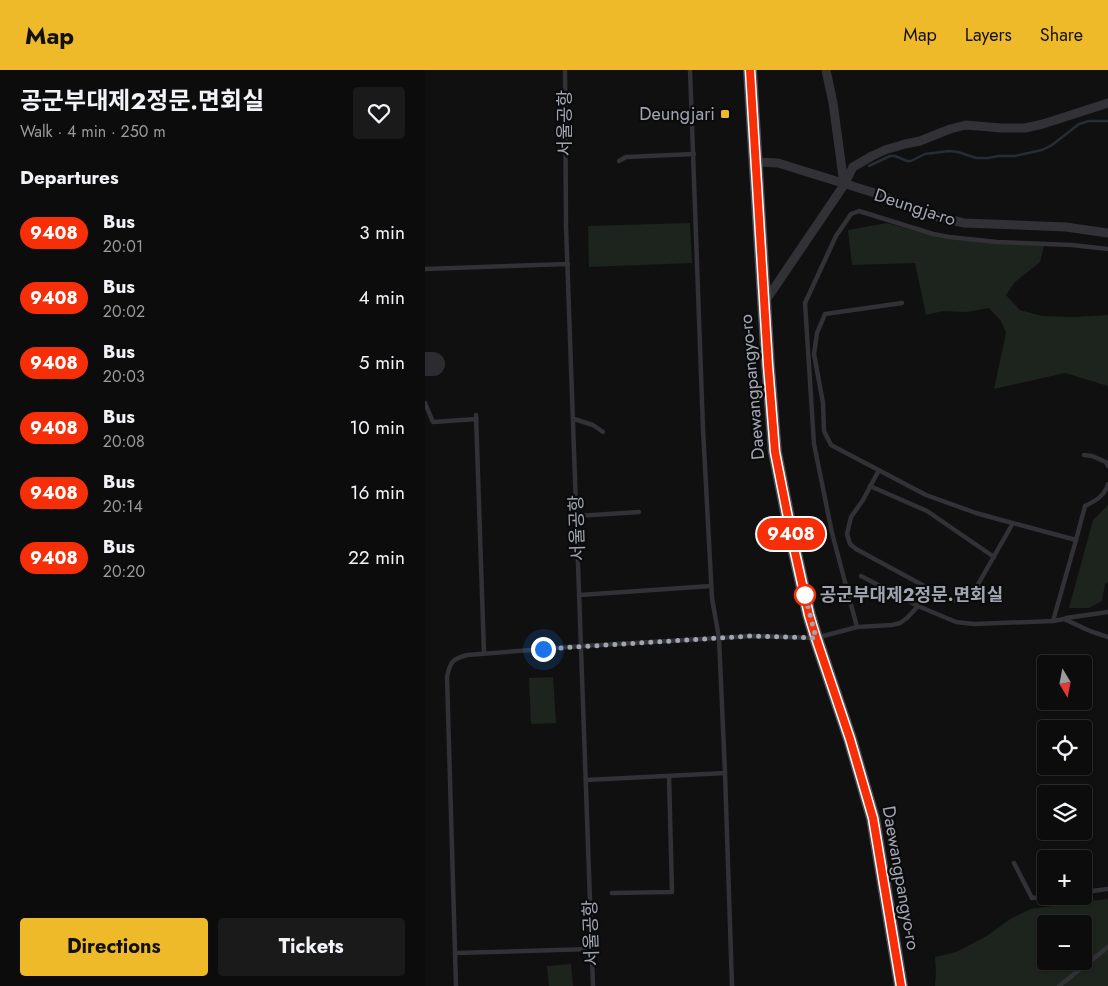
<!DOCTYPE html>
<html lang="en">
<head>
<meta charset="utf-8">
<style>
	body { margin:0; font-family:Jost,"Noto Sans KR",sans-serif; background:#1a1a1b; color:#f1f3f6; height:100vh; display:flex; flex-direction:column; font-size:19px; white-space:nowrap }
	* { box-sizing:border-box; margin:0 }
	p { font-size:16px; color:#9a9b9d }
	.icon { flex:none; width:28px; height:28px; fill:none; stroke:currentColor; stroke-width:2; stroke-linecap:round; stroke-linejoin:round }
	.map { position:relative; flex:1; overflow:hidden }
	.details { display:flex; flex-direction:column; background:#0c0c0d; width:425px }
	.details>* { flex:none }
	.badge { padding:0 10px; border-radius:16px; font-size:18px; line-height:32px }
	.needle { width:32px; rotate:170deg }
	.controls { position:absolute; left:612px; top:585px; display:grid; gap:10px }
	.controls a { display:grid; place-items:center; width:55px; height:55px; border-radius:5px; background:#0c0c0d; box-shadow:0 1px 4px #0004,0 0 0 1px #2c2c2e; font-size:25px }
	.you { position:absolute; width:25px; height:25px; margin:-12px; border:4px solid #fff; border-radius:50%; background:#1a73e8; box-shadow:0 0 0 8px #1a73e833 }
	.map>.badge { position:absolute; translate:-50% -50%; box-shadow:0 0 0 2px #fff }
	h2 { padding:0 20px; font-size:19px; line-height:45px }
	.round { display:grid; place-items:center; flex:none; width:52px; height:52px; border-radius:5px; background:#1a1a1b }
	.overview { display:flex; align-items:center; justify-content:space-between; height:85px; padding:0 20px }
	h1 { font-size:24px; font-weight:700; line-height:38px }
	.action { display:flex; gap:10px; margin-top:auto; padding:10px 20px }
	.action a { flex:1; height:58px; border-radius:5px; background:#efba2a; color:#111; font-size:20px; font-weight:700; line-height:58px; text-align:center }
	.action a+a { background:#1a1a1b; color:#f1f3f6 }
	ul { padding:0; list-style:none }
	li { display:flex; align-items:center; gap:15px; height:65px; padding:0 20px }
	li div { flex:1 }
	li b { display:block; font-size:19px }
	li em { font-style:normal }
	li .badge { min-width:55px; font-weight:700; text-align:center }
	header { display:flex; align-items:center; gap:30px; box-sizing:border-box; height:70px; padding:0 25px; background:#efba2a; color:#111 }
	header strong { font-size:24px }
	nav { display:flex; gap:28px; margin-inline-start:auto; font-size:18px }
	main { display:flex; flex:1; min-height:0 }
	.map>svg:first-child { display:block }
</style>
</head>
<body>
<header>
<strong>Map</strong>
<nav><a>Map</a><a>Layers</a><a>Share</a></nav>
</header>
<main>
<section class="details">
<div class="overview"><div><h1>공군부대제2정문.면회실</h1><p>Walk · 4 min · 250 m</p></div><a class="round"><svg class="icon" aria-label="heart" viewBox="0 0 24 24"><path d="M12 20l-8-8c-3-5 5-10 8-4 3-6 11-1 8 4z"/></svg></a></div>
<h2>Departures</h2>
<ul>
<li><span class="badge" style="background:#f72f08;color:#fff">9408</span><div><b>Bus</b><p>20:01</p></div><em>3 min</em></li>
<li><span class="badge" style="background:#f72f08;color:#fff">9408</span><div><b>Bus</b><p>20:02</p></div><em>4 min</em></li>
<li><span class="badge" style="background:#f72f08;color:#fff">9408</span><div><b>Bus</b><p>20:03</p></div><em>5 min</em></li>
<li><span class="badge" style="background:#f72f08;color:#fff">9408</span><div><b>Bus</b><p>20:08</p></div><em>10 min</em></li>
<li><span class="badge" style="background:#f72f08;color:#fff">9408</span><div><b>Bus</b><p>20:14</p></div><em>16 min</em></li>
<li><span class="badge" style="background:#f72f08;color:#fff">9408</span><div><b>Bus</b><p>20:20</p></div><em>22 min</em></li>
</ul>
<div class="action"><a>Directions</a><a>Tickets</a></div>
</section>
<div class="map">
<svg width="683" height="916" viewBox="0 0 683 916">
	<rect width="100%" height="100%" fill="#101011"/>
	<!-- green -->
	<g fill="#1c241d" fill-rule="evenodd">
		<polygon points="265,153 267,193 164,197 163,156"/>
		<polygon points="462,153 501,164 530,166 619,176 615,192 590,212 581,225 595,240 617,246 649,247 683,245 683,316 640,303 569,319 581,263 576,251 564,238 542,242 518,241 501,245 490,193 427,195 423,160"/>
		<polygon points="683,435 683,512 680,514 677,531 664,538 644,538 668,450"/>
		<polygon points="128,607 131,653 106,654 104,608"/>
		<path d="M 683,829 L 683,916 L 510,916 L 511,902 L 510,887 L 531,882 L 560,867 L 587,848 L 606,839 L 665,831 ZM 621,854 L 659,854 L 659,891 L 621,891 Z"/>
		<polygon points="146,894 148,916 124,916 122,896"/>
	</g>
	<g fill="none" stroke-linecap="round" stroke-linejoin="round">
		<!-- stream -->
		<polyline stroke="#272d34" stroke-width="2.5" points="444,96 465,86 470,86 482,91 486,91 500,84 524,81 533,82 551,88 563,88 574,86 590,86 617,80 627,75 654,54 664,51 683,51"/>
		<!-- taxiway -->
		<polyline stroke="#2c2c30" stroke-width="24" points="0,294 8,294"/>
		<!-- lane -->
		<g stroke="#313136" stroke-width="4.5">
			<polyline points="140,0 141,156 168,916"/>
			<polyline points="265,0 278,359 287,528 294,568 300,703 307,916"/>
			<polyline points="194,91 201,87 269,84"/>
			<polyline points="0,199 143,194"/>
			<polyline points="477,233 400,244 392,263 389,284 398,333 399,361 406,375 501,425 551,443 580,451 651,470 628,551"/>
			<polyline points="0,333 8,352 51,349"/>
			<polyline points="51,345 59,583"/>
			<polyline points="149,349 168,355 178,362"/>
			<polyline points="659,385 667,386 681,392 683,396"/>
			<polyline points="454,400 438,430 426,447 422,464 425,474 431,479 514,524 532,531 543,529 552,516 588,453"/>
			<polyline points="445,416 502,441 569,487"/>
			<polyline points="152,446 214,442"/>
			<path d="M 651,470 L 660,436 C 670,431 680,426 683,414"/>
			<polyline points="436,506 493,536 531,552 549,554 628,551 639,549 665,561 683,567"/>
			<polyline points="155,525 286,516"/>
			<polyline points="641,548 683,542"/>
			<polyline points="432,557 407,463 389,374 380,233 411,166 426,144 434,141 508,164 524,167 572,172 647,175 683,179"/>
			<polyline points="161,710 300,703"/>
			<polyline points="589,793 607,828 623,826"/>
			<polyline points="659,822 683,819"/>
			<polyline points="187,823 247,822 244,706"/>
			<polyline points="30,883 166,879"/>
			<path d="M 31,916 L 22,607 C 25,592 27,589 42,585 L 157,576 L 294,568 L 326,566 L 391,568 L 432,557 L 467,555 L 475,553 L 482,548 L 493,536"/>
			<polyline points="634,916 683,877"/>
		</g>
		<!-- street -->
		<g stroke="#313136" stroke-width="9">
			<polyline points="401,0 408,33 419,114"/>
			<polyline points="331,92 353,93 453,124 505,145 539,153 641,157 683,163"/>
			<polyline points="339,233 419,115 428,97 447,86 460,80 480,74 495,71 525,59 541,55 576,58 600,58 618,54 683,33"/>
		</g>
		<!-- primary -->
		<polyline stroke="#4d4e55" stroke-width="14" points="325,0 343,295 350,382 369,478 384,545 391,568 425,669 448,748 476,916"/>
	</g>
	<g fill="none" stroke-linecap="round" stroke-linejoin="round">
		<defs>
			<polyline id="line" points="325,0 343,295 350,382 369,478 384,545 391,568 425,669 448,748 476,916"/>
		</defs>
		<!-- line casing -->
		<use href="#line" stroke="#fff" stroke-width="11"/>
		<!-- line -->
		<use href="#line" stroke="#f72f08" stroke-width="8"/>
		<!-- walk -->
		<polyline stroke="#a1a5b2" stroke-width="5" stroke-dasharray="0 9" points="118,579 326,566 391,568 380,525"/>
	</g>
	<!-- markers -->
	<rect fill="#efba2a" stroke="#0b0b0c" stroke-width="2" x="295" y="39" width="10" height="10" rx="2.5"/>
	<circle fill="#fff" stroke="#f72f08" stroke-width="2.5" cx="380" cy="525" r="10"/>
	<g text-anchor="middle" stroke-width="4.5" stroke-linejoin="round" paint-order="stroke">
		<!-- poi labels -->
		<g font-size="18" fill="#a1a5b2" stroke="#0b0b0c" text-anchor="end">
			<text x="290" y="50">Deungjari</text>
		</g>
		<!-- street labels -->
		<g font-size="18" fill="#a1a5b2" stroke="#0b0b0c">
			<text transform="translate(140 53) rotate(-90)" y="6">서울공항</text>
			<text transform="translate(490 137) rotate(18)" y="6">Deungja-ro</text>
			<text transform="translate(327 317) rotate(-95)" y="6">Daewangpangyo-ro</text>
			<text transform="translate(152 458) rotate(-92)" y="6">서울공항</text>
			<text transform="translate(476 808) rotate(80)" y="6">Daewangpangyo-ro</text>
			<text transform="translate(166 863) rotate(-92)" y="6">서울공항</text>
		</g>
		<!-- stop labels -->
		<g font-size="18" font-weight="bold" fill="#a1a5b2" stroke="#0b0b0c" text-anchor="start">
			<text x="395" y="531">공군부대제2정문.면회실</text>
		</g>
	</g>
</svg>
<div class="controls">
<a><svg class="needle" viewBox="-14 -14 28 28"><path d="M0-13l5 13h-10z" fill="#e53935"/><path d="M0 13l5-13h-10z" fill="#9a9b9d"/></svg></a>
<a><svg class="icon" aria-label="locate" viewBox="0 0 24 24"><circle cx="12" cy="12" r="6"/><path d="M12 2v4M12 18v4M2 12h4M18 12h4"/></svg></a>
<a><svg class="icon" aria-label="layers" viewBox="0 0 24 24"><path d="M12 4l9 5-9 5-9-5zM3 14l9 5 9-5"/></svg></a>
<a>+</a>
<a>−</a>
</div>
<div class="you" style="left:118px;top:579px"></div>
<b class="badge" style="left:366px;top:464px;background:#f72f08;color:#fff">9408</b>
</div>
</main>
</body>
</html>
